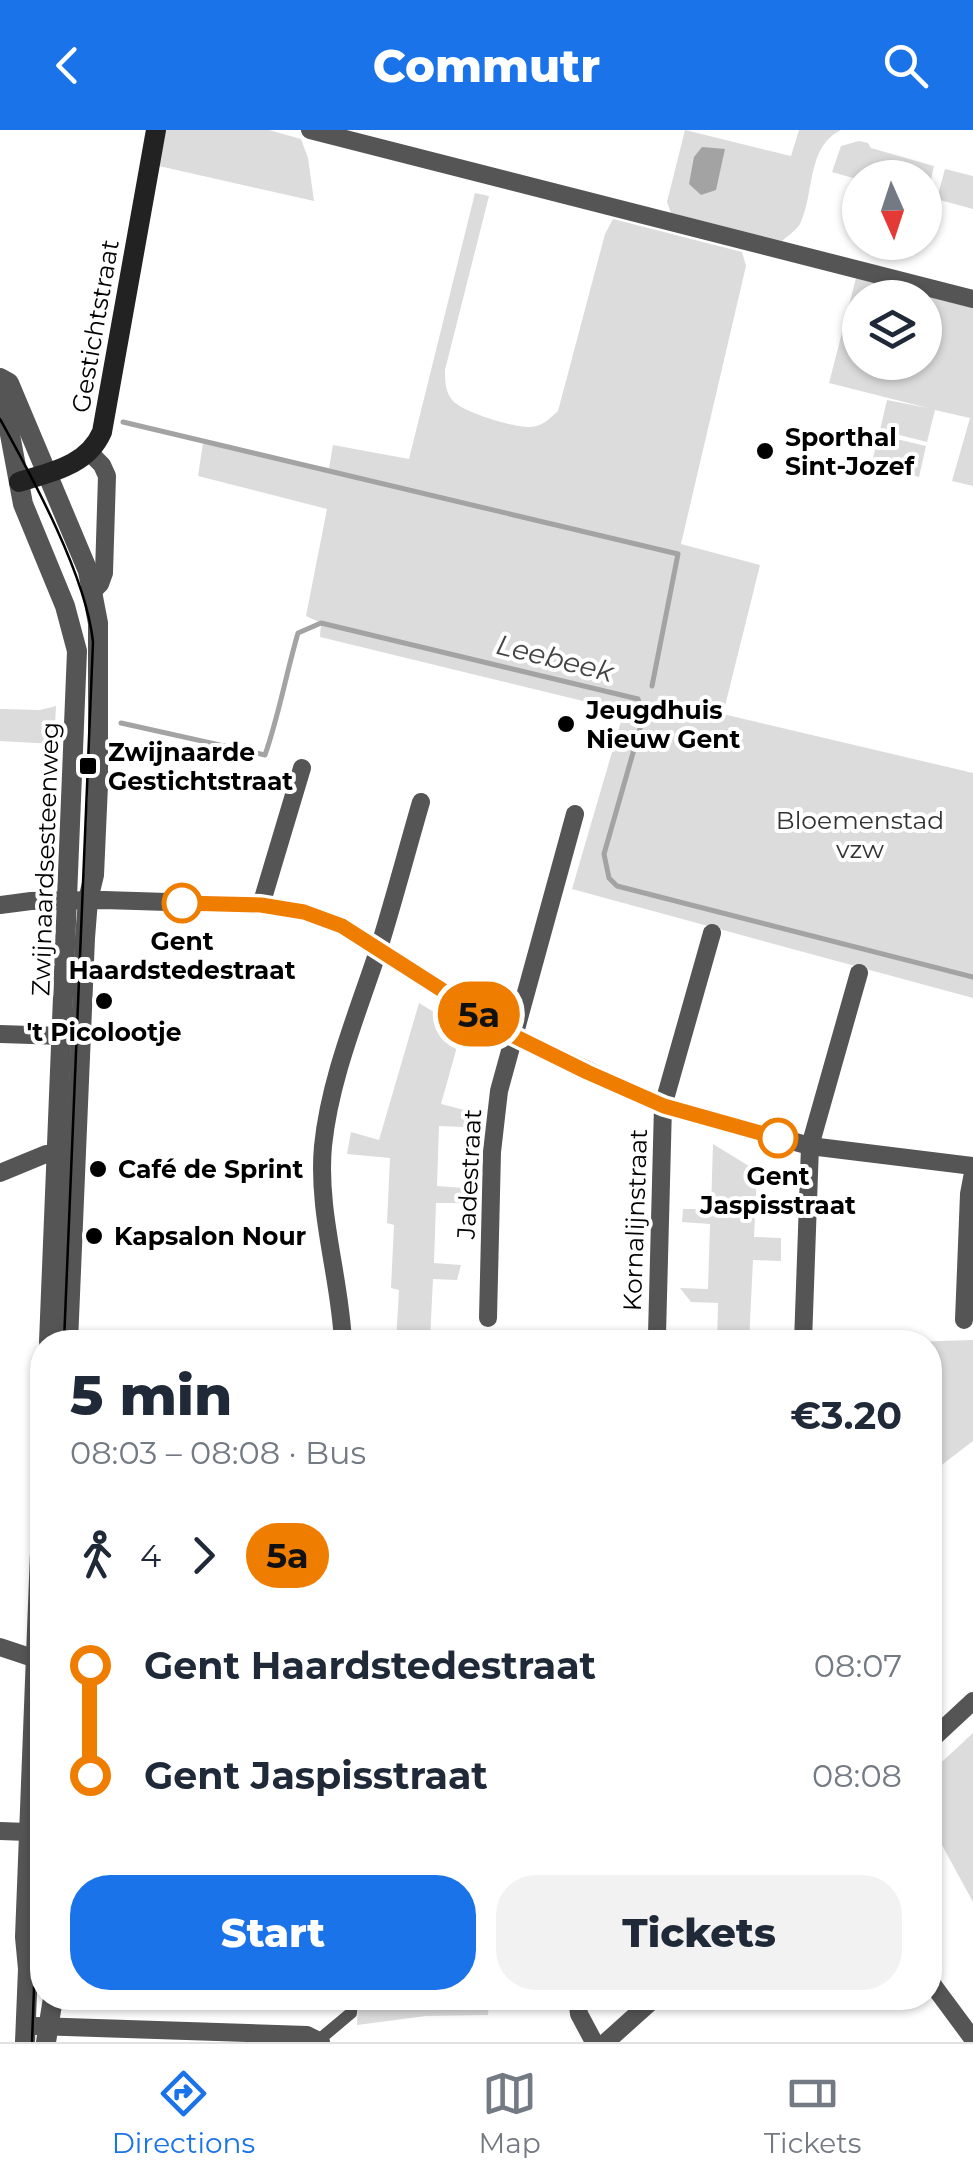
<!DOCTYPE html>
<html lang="en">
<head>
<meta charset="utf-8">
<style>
	body { margin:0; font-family:Montserrat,sans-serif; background:#f2f2f3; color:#1f2937; height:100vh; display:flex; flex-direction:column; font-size:38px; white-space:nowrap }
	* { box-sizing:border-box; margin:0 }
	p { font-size:32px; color:#747a83 }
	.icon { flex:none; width:55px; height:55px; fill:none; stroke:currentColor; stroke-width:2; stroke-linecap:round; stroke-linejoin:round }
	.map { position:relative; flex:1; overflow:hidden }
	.sheet { position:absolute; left:30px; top:1200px; width:912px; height:680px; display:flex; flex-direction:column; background:#fff; border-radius:40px; box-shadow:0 2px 8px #0004 }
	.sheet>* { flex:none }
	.badge { padding:0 20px; border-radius:32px; font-size:35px; line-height:65px }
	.needle { width:65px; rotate:177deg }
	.buttons { position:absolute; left:842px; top:30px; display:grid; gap:20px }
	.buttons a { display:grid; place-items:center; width:100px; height:100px; border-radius:50%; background:#fff; box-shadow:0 2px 8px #0004; font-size:50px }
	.map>.badge { position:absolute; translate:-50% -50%; box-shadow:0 0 0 5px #fff }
	.legs { display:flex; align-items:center; gap:15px; height:110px; padding:0 40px; font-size:32px }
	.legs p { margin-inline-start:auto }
	.summary { display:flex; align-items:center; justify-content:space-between; height:170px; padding:0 40px }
	h1 { font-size:55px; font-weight:800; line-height:75px }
	.primary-button { display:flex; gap:20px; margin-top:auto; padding:20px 40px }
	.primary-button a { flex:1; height:115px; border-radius:40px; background:#1a73e8; color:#fff; font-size:40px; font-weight:800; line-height:115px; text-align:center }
	.primary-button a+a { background:#f2f2f3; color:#1f2937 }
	ul { padding:0 40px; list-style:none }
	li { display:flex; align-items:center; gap:35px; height:110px; font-size:38px }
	li i { display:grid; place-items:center; width:15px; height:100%; margin:0 12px; background:currentColor }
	li i::after { content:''; width:25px; height:25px; margin:-12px; border:8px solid; border-radius:50%; background:#fff }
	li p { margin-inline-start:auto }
	li:first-child i { background:linear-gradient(#0000 50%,currentColor 0) }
	li:last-child i { background:linear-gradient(currentColor 50%,#0000 0) }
	header { display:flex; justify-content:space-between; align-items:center; height:130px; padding:0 40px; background:#1a73e8; color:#fff; font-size:45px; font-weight:800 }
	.menu { display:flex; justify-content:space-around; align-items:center; height:140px; border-top:2px solid #e0e1e3; background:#fff; font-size:28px; color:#747a83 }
	.menu a { display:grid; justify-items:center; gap:5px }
	.menu .on { color:#1a73e8 }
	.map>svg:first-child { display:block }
</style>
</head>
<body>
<header><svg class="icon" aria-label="back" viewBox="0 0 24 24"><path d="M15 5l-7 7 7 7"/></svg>Commutr<svg class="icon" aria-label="search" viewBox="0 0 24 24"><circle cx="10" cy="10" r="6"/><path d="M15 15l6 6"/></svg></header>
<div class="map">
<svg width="973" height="1912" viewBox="0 0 973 1912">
	<rect width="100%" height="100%" fill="#fff"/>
	<!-- green -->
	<g fill="#dcdcdc" fill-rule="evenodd">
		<polygon points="166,0 269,0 301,9 308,28 314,71 159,36"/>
		<path d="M 685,0 L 791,26 L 799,0 L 841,0 C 806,17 815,64 800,94 C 796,100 788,106 782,111 L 671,83 L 667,72 Z"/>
		<polygon points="859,11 868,13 871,18 934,36 928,63 925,64 925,48 860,50 832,42 841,16"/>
		<polygon points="945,39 973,46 973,79 940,70 938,65"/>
		<path d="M 475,63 L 489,66 L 445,240 C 445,251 445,262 453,271 C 463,282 514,298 530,297 C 542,297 550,288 558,281 L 605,104 L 613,89 L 742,122 L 746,136 L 681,414 L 760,435 L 723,584 L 973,643 L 973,868 L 572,759 L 624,581 L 320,507 L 321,493 L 306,486 L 327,379 L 198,346 L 203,313 L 329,338 L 333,315 L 409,329 Z"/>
		<path d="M 856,148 L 973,178 L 973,356 L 952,351 L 970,288 L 935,280 L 927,312 L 880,300 L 887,270 L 928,278 L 829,253 ZM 860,168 L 925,168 L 925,232 L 860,232 Z"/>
		<polygon points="879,305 926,316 919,347 871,335"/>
		<polygon points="56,576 54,614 0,611 0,579 40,580"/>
		<polygon points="419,873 462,899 441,974 468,981 464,997 439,996 437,1056 465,1058 460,1073 436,1073 434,1133 461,1135 457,1150 433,1149 430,1210 458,1211 467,1204 509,1206 513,1212 396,1212 399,1160 391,1158 394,1095 387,1093 390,1028 347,1024 351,1002 379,1010"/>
		<polygon points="713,1014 757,1041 754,1107 781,1108 781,1131 753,1130 749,1212 717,1212 718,1173 691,1172 680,1158 708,1159 710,1094 682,1092 683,1079 711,1079"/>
		<polygon points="973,1210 973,1311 930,1344 930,1212 906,1212"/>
		<polygon points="973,1603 973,1772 930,1693 930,1643"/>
		<polygon points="358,1868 489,1868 488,1885 426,1886 357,1895"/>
	</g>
	<!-- water -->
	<polygon fill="#a3a3a3" points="702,17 725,19 716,60 701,65 689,54 694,27"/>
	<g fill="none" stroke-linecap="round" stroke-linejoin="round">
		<!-- stream -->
		<g stroke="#a3a3a3" stroke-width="5">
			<polyline points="123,292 678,424 652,556"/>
			<path d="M 121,593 L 265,625 C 279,585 286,544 298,503 L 321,493 L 638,569 L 643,588 L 604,724 L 609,748 L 617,756 L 973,847"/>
		</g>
		<!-- pedestrian -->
		<polyline stroke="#555" stroke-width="12" points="320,1909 351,1883 352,1868"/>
		<!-- minor -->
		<g stroke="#555" stroke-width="18">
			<polyline points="310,0 973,169"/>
			<polyline points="89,322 102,335 107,346 104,443 100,454 93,461"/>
			<polyline points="0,775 31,771 104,770 261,775 305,782 342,796 514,905 663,976 810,1016 973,1036"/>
			<polyline points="261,775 302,638"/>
			<polyline points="0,904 62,906"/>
			<polyline points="0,1043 46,1024 57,1024"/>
			<polyline points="488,1188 492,1022 499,961 575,684"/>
			<polyline points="964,1190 969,1064 973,1043"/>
			<polyline points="657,1205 663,976 712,803"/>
			<path d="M 343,1212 C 340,1147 317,1082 323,1016 C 330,948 358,882 379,818 C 394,770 407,720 421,672"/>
			<polyline points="803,1212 810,1016 859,843"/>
			<polyline points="0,1517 36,1529"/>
			<polyline points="930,1611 973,1571"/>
			<polyline points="0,1701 28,1702"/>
			<polyline points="930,1851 973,1909"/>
			<polyline points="577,1868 579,1884 594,1912"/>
			<polyline points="36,1896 307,1905 321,1912"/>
			<polyline points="606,1912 655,1868"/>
		</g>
		<!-- tertiary -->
		<g stroke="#555" stroke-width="20">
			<polyline points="0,248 9,253 88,441 98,493 98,655 94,745 88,770 85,808 68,1212"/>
			<polyline points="3,267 23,374 65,476 77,521 49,1212"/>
			<polyline points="25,1912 28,1839 25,1807 42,1372"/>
			<polyline points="46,1912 53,1868"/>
		</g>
		<!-- secondary -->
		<path stroke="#222" stroke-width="20" d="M 19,352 C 51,342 87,336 102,302 L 156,0"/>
		<!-- tram -->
		<g stroke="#000" stroke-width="2.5">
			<path d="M 0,289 C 33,349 86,445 93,512 L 64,1212"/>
			<polyline points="32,1912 41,1672 39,1626 42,1531"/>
		</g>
	</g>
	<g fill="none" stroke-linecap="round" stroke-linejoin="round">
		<defs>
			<polyline id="line-1" points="182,773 261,775 304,782 342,796 514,906 587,942 664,976 778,1008"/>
		</defs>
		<!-- line-1 casing -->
		<use href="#line-1" stroke="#fff" stroke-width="22"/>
		<!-- line-1 -->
		<use href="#line-1" stroke="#ef7d00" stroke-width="15"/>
	</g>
	<!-- markers -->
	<g fill="#000" stroke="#fff" stroke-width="4">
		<circle cx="765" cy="321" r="10"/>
		<circle cx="566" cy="594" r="10"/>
		<rect x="78" y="626" width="20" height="20" rx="5"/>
		<circle cx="104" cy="871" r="10"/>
		<circle cx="98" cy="1039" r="10"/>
		<circle cx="94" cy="1106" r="10"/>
	</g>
	<g fill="#fff" stroke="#ef7d00" stroke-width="5">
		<circle cx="182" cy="773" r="18"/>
		<circle cx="778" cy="1008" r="18"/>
	</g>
	<g text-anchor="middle" stroke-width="8" stroke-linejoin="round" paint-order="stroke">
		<!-- street labels -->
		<g font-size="25" fill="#000" stroke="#fff">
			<text transform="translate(95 196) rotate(-80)" y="9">Gestichtstraat</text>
			<text transform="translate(45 729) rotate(-88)" y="9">Zwijnaardsesteenweg</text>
			<text transform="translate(469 1044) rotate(-87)" y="9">Jadestraat</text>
			<text transform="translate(635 1090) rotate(-88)" y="9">Kornalijnstraat</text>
		</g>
		<!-- poi labels -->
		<g font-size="25" font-weight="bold" fill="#000" stroke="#fff" text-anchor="start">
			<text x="785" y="316">Sporthal<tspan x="785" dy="29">Sint-Jozef</tspan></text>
			<text x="586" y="589">Jeugdhuis<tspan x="586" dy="29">Nieuw Gent</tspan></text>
			<text x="108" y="631">Zwijnaarde<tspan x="108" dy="29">Gestichtstraat</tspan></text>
			<text x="104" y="911" text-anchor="middle">'t Picolootje</text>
			<text x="118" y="1048">Café de Sprint</text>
			<text x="114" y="1115">Kapsalon Nour</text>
		</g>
		<!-- park labels -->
		<g font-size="25" fill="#333" stroke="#fff">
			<text x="860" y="699">Bloemenstad<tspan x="860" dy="29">vzw</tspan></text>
		</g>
		<!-- stop labels -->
		<g font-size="25" font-weight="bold" fill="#000" stroke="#fff">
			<text x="182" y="820">Gent<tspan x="182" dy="29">Haardstedestraat</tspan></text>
			<text x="778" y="1055">Gent<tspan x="778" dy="29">Jaspisstraat</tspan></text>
		</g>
		<!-- water labels -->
		<g font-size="28" font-style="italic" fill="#444" stroke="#fff">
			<text transform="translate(555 528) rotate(14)" y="10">Leebeek</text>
		</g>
	</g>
</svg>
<div class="buttons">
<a><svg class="needle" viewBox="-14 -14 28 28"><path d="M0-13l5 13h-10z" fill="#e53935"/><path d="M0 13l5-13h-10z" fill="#747a83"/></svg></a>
<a><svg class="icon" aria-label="layers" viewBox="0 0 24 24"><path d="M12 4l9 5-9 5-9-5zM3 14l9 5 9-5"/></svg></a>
</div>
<b class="badge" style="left:479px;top:884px;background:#ef7d00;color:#111">5a</b>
<section class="sheet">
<div class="summary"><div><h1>5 min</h1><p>08:03 – 08:08 · Bus</p></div><b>€3.20</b></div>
<div class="legs"><svg class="icon" aria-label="walk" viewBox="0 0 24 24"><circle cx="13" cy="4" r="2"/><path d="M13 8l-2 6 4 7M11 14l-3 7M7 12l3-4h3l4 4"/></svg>4<svg class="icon" aria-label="forward" viewBox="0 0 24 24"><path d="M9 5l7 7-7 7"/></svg><b class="badge" style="background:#ef7d00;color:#111">5a</b></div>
<ul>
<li><i style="color:#ef7d00"></i><b>Gent Haardstedestraat</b><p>08:07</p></li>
<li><i style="color:#ef7d00"></i><b>Gent Jaspisstraat</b><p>08:08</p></li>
</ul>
<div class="primary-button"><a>Start</a><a>Tickets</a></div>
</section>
</div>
<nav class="menu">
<a class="on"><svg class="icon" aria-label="directions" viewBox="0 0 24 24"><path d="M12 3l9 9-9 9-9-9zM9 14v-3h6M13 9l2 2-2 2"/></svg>Directions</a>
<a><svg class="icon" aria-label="map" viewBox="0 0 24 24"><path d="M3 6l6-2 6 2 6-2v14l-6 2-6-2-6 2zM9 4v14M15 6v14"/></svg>Map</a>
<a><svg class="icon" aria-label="tickets" viewBox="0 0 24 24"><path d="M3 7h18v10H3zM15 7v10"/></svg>Tickets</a>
</nav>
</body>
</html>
